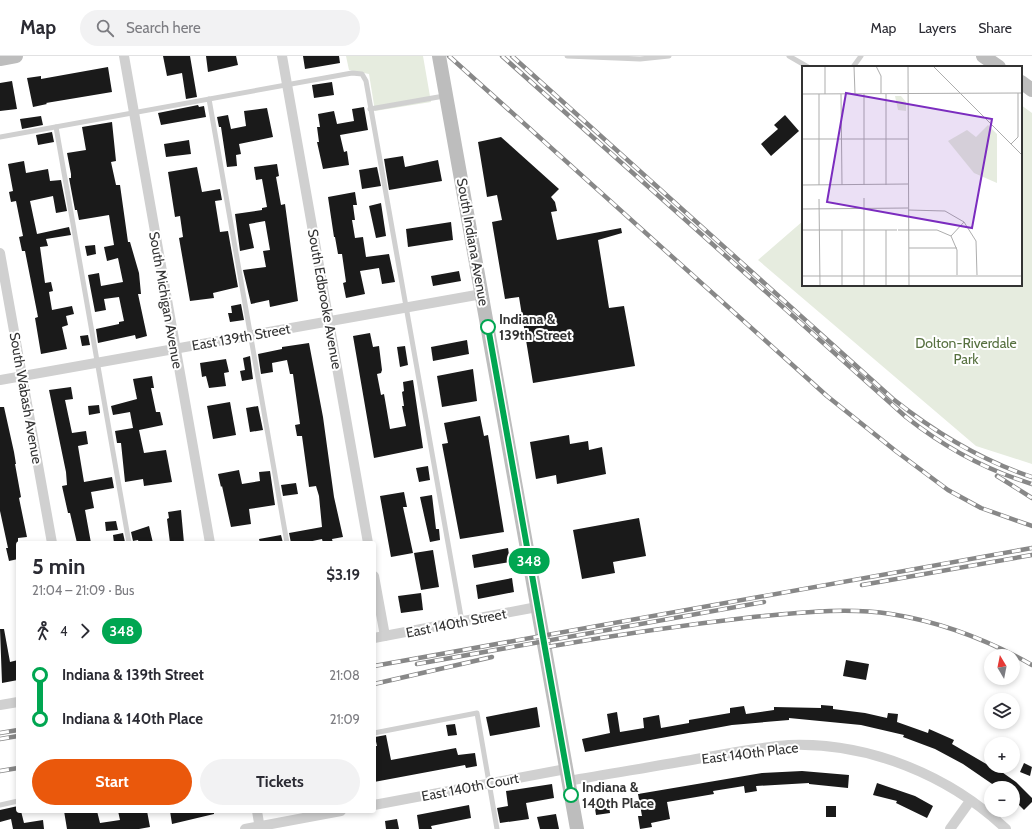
<!DOCTYPE html>
<html lang="en">
<head>
<meta charset="utf-8">
<style>
	body { margin:0; font-family:Cabin,sans-serif; background:#f2f2f3; color:#2b2b33; height:100vh; display:flex; flex-direction:column; font-size:15px; white-space:nowrap }
	* { box-sizing:border-box; margin:0 }
	p { font-size:13px; color:#7c7c81 }
	.icon { flex:none; width:22px; height:22px; fill:none; stroke:currentColor; stroke-width:2; stroke-linecap:round; stroke-linejoin:round }
	.map { position:relative; flex:1; overflow:hidden }
	.side { position:absolute; left:16px; top:485px; width:360px; height:272px; display:flex; flex-direction:column; background:#fff; border-radius:4px; box-shadow:0 2px 6px #0003 }
	.side>* { flex:none }
	.badge { padding:0 8px; border-radius:13px; font-size:14px; line-height:26px }
	.needle { width:26px; rotate:350deg }
	.tools { position:absolute; left:984px; top:593px; display:grid; gap:8px }
	.tools a { display:grid; place-items:center; width:36px; height:36px; border-radius:50%; background:#fff; box-shadow:0 2px 6px #0003; font-size:20px }
	.map>.badge { position:absolute; translate:-50% -50%; box-shadow:0 0 0 2px #fff }
	.legs { display:flex; align-items:center; gap:6px; height:44px; padding:0 16px; font-size:13px }
	.legs p { margin-inline-start:auto }
	.headline { display:flex; align-items:center; justify-content:space-between; height:68px; padding:0 16px }
	h1 { font-size:22px; font-weight:700; line-height:30px }
	.action { display:flex; gap:8px; margin-top:auto; padding:8px 16px }
	.action a { flex:1; height:46px; border-radius:24px; background:#ea580c; color:#fff; font-size:16px; font-weight:700; line-height:46px; text-align:center }
	.action a+a { background:#f2f2f3; color:#2b2b33 }
	ul { padding:0 16px; list-style:none }
	li { display:flex; align-items:center; gap:14px; height:44px; font-size:15px }
	li i { display:grid; place-items:center; width:6px; height:100%; margin:0 5px; background:currentColor }
	li i::after { content:''; width:10px; height:10px; margin:-5px; border:3px solid; border-radius:50%; background:#fff }
	li p { margin-inline-start:auto }
	li:first-child i { background:linear-gradient(#0000 50%,currentColor 0) }
	li:last-child i { background:linear-gradient(currentColor 50%,#0000 0) }
	header { display:flex; align-items:center; gap:24px; box-sizing:border-box; height:56px; padding:0 20px; background:#fff; border-bottom:1px solid #e1e1e2 }
	header strong { font-size:19px }
	nav { display:flex; gap:22px; margin-inline-start:auto; font-size:14px }
	.search { width:280px; height:36px; background:#f2f2f3; display:flex; align-items:center; gap:10px; box-sizing:border-box; padding:0 14px; border-radius:22px; color:#7c7c81; font-size:15px }
	.map>svg:first-child { display:block }
</style>
</head>
<body>
<header>
<strong>Map</strong>
<div class="search"><svg class="icon" aria-label="search" viewBox="0 0 24 24"><circle cx="10" cy="10" r="6"/><path d="M15 15l6 6"/></svg>Search here</div>
<nav><a>Map</a><a>Layers</a><a>Share</a></nav>
</header>
<div class="map">
<svg width="1032" height="773" viewBox="0 0 1032 773">
	<rect width="100%" height="100%" fill="#fff"/>
	<!-- green -->
	<g fill="#e6ecdf">
		<polygon points="346,0 423,0 431,46 375,55 369,18 349,14"/>
		<polygon points="1021,49 1032,57 1032,408 976,390 758,204 803,165 803,229 1021,229"/>
	</g>
	<!-- building -->
	<g fill="#1a1a1a">
		<polygon points="163,0 190,0 197,41 186,43 182,17 167,20"/>
		<polygon points="206,0 236,0 238,9 208,16"/>
		<polygon points="303,0 339,0 340,7 305,13"/>
		<polygon points="108,11 112,36 46,47 47,48 33,51 27,22 41,20 41,23"/>
		<polygon points="12,25 17,53 0,55 0,27"/>
		<polygon points="332,26 334,39 314,42 312,29"/>
		<polygon points="198,49 199,51 204,50 206,61 161,69 158,57"/>
		<polygon points="364,51 368,74 340,79 344,96 347,95 349,109 323,113 317,86 319,86 317,71 320,71 318,58 334,55 337,68 354,65 352,53"/>
		<polygon points="267,52 273,81 239,88 241,98 236,99 237,110 227,111 221,71 219,71 217,61 228,59 231,73 246,70 244,55"/>
		<polygon points="785,59 799,75 771,100 761,88 778,73 774,69"/>
		<polygon points="41,60 43,69 22,73 20,63"/>
		<polygon points="112,66 116,105 111,106 116,129 120,129 128,186 130,186 139,217 141,238 138,238 147,280 136,283 135,279 98,287 96,273 119,268 119,266 124,265 119,241 104,243 106,254 95,256 88,219 99,217 101,230 123,226 118,202 107,205 104,191 114,189 109,159 79,164 77,154 75,154 69,122 71,122 71,118 67,97 86,94 82,71"/>
		<polygon points="52,76 54,86 38,89 36,79"/>
		<polygon points="501,81 559,133 551,141 555,146 557,155 551,156 557,184 621,172 622,177 598,184 609,252 624,250 635,310 533,327 519,241 505,243 492,166 502,164 497,139 487,141 478,86"/>
		<polygon points="189,84 191,98 166,101 164,88"/>
		<polygon points="403,100 405,111 438,104 442,125 389,134 384,103"/>
		<polygon points="24,105 26,117 48,113 50,125 61,124 67,155 56,157 53,140 30,145 37,178 69,171 71,179 46,183 48,190 40,191 45,227 51,226 53,235 49,236 52,254 72,250 74,258 66,260 68,269 62,271 67,293 41,298 35,262 38,261 25,195 22,195 19,181 23,180 16,145 11,146 9,136 13,135 8,108"/>
		<polygon points="277,108 279,120 276,121 281,149 285,148 298,245 270,251 269,244 251,248 243,214 266,211 263,195 270,194 265,165 249,168 254,192 240,195 235,158 262,154 262,152 267,151 262,123 256,124 254,111"/>
		<polygon points="197,111 202,136 220,133 222,144 215,145 220,176 228,175 238,231 213,237 214,242 190,245 179,182 183,181 180,160 175,161 168,116"/>
		<polygon points="377,111 381,130 362,133 359,114"/>
		<polygon points="355,136 357,149 353,149 355,164 352,164 355,182 363,181 366,201 389,198 395,226 382,228 379,212 360,215 365,238 346,242 343,227 346,226 342,198 338,198 335,181 334,181 328,141"/>
		<polygon points="381,147 386,180 376,182 369,150"/>
		<polygon points="451,166 453,184 408,191 406,173"/>
		<polygon points="95,189 96,198 87,200 85,190"/>
		<polygon points="459,215 461,225 433,230 431,220"/>
		<polygon points="241,248 244,264 230,266 228,257 232,257 231,250"/>
		<polygon points="370,277 373,291 379,290 382,314 381,317 377,318 381,339 384,338 390,373 406,370 402,350 404,350 402,336 404,335 403,326 413,324 423,392 374,402 353,280"/>
		<polygon points="88,279 90,289 82,290 80,280"/>
		<polygon points="467,284 469,298 433,305 431,291"/>
		<polygon points="309,287 323,361 334,441 343,481 332,483 333,487 323,487 322,483 303,487 291,487 289,477 322,471 319,440 316,430 309,431 302,380 297,380 295,369 300,368 293,318 290,318 287,304 272,307 273,316 261,318 258,298 282,293 282,291"/>
		<polygon points="405,290 408,309 400,311 397,291"/>
		<polygon points="250,300 253,323 242,325 240,315 245,314 243,302"/>
		<polygon points="226,303 229,316 224,317 226,330 209,332 206,320 202,321 200,307"/>
		<polygon points="473,313 477,345 442,351 437,320"/>
		<polygon points="152,320 154,332 151,332 156,356 160,356 163,369 139,374 144,397 166,394 172,426 144,430 143,423 125,426 121,387 117,387 115,375 133,372 130,356 113,359 111,350 137,343 133,323"/>
		<polygon points="71,331 73,343 65,344 72,377 86,375 88,388 78,390 84,426 112,421 114,432 91,436 94,452 85,454 91,487 77,487 70,457 68,457 62,430 67,429 66,416 49,334"/>
		<polygon points="230,346 236,379 213,383 207,350"/>
		<polygon points="99,349 100,357 89,359 88,350"/>
		<polygon points="258,350 263,374 250,376 246,352"/>
		<polygon points="0,351 4,351 14,396 16,408 15,408 21,441 19,442 27,481 18,482 18,503 9,505 6,492 8,492 0,455"/>
		<polygon points="480,360 484,380 488,379 504,476 460,483 442,388 448,387 444,367"/>
		<polygon points="569,379 570,388 588,385 589,394 602,391 606,418 557,428 556,419 536,423 530,386"/>
		<polygon points="428,410 430,424 419,426 416,412"/>
		<polygon points="239,414 242,428 260,425 259,416 270,415 275,449 249,453 251,468 231,471 222,430 221,431 218,418"/>
		<polygon points="296,427 298,438 283,440 281,429"/>
		<polygon points="404,436 407,451 403,451 413,497 391,501 380,440"/>
		<polygon points="432,439 436,473 439,473 440,484 430,486 420,441"/>
		<polygon points="181,454 184,487 170,487 167,463 169,462 168,456"/>
		<polygon points="639,462 646,500 613,506 615,517 582,523 573,474"/>
		<polygon points="116,465 118,474 106,475 105,466"/>
		<polygon points="149,470 153,487 139,487 138,484 133,485 131,476"/>
		<polygon points="123,477 125,486 114,487 113,479"/>
		<polygon points="281,479 283,487 260,487 259,483"/>
		<polygon points="508,492 510,506 474,512 472,499"/>
		<polygon points="433,494 439,531 421,534 414,497"/>
		<polygon points="512,522 514,536 478,543 476,529"/>
		<polygon points="421,537 423,554 401,557 398,540"/>
		<polygon points="0,573 4,573 10,606 18,604 18,624 2,627"/>
		<polygon points="846,604 869,608 866,624 843,620"/>
		<polygon points="821,649 833,650 833,653 865,657 887,662 888,657 898,658 897,666 928,677 929,673 954,684 952,688 988,709 989,707 1016,726 1032,742 1032,746 1024,754 1013,743 1013,732 998,732 963,708 935,693 903,681 904,679 861,669 789,662 789,664 732,669 585,696 582,683 610,677 607,658 617,656 620,676 644,672 643,662 659,659 661,672 689,667 689,664 730,657 730,652 744,650 746,658 774,654 774,651 821,652"/>
		<polygon points="537,651 540,671 490,680 486,661"/>
		<polygon points="455,668 457,679 448,680 446,669"/>
		<polygon points="386,679 391,704 456,692 458,699 475,697 477,710 466,712 465,709 374,726 374,690 377,690 375,681"/>
		<polygon points="1024,707 1032,711 1030,720 1020,716"/>
		<polygon points="802,715 849,719 848,732 809,728 809,727 756,730 757,735 745,737 744,730 713,735 714,738 667,746 670,763 651,767 652,771 640,773 638,760 642,760 638,738 762,717"/>
		<polygon points="877,727 915,740 933,750 927,762 896,747 897,745 873,739"/>
		<polygon points="552,728 554,742 526,747 529,763 500,767 497,752 508,750 506,735"/>
		<polygon points="608,744 610,757 596,759 594,746"/>
		<polygon points="469,749 471,762 431,770 432,773 419,773 417,759"/>
		<polygon points="18,750 18,755 21,755 24,767 43,764 44,773 13,773 11,763 0,766 0,754"/>
		<rect x="826" y="750" width="10" height="11"/>
		<polygon points="64,755 97,755 100,767 120,764 118,755 147,755 150,771 139,773 67,773"/>
		<polygon points="170,755 214,755 214,758 172,768"/>
		<polygon points="556,758 559,773 540,773 537,761"/>
		<polygon points="397,763 399,773 386,773 385,765"/>
	</g>
	<g fill="none" stroke-linecap="round" stroke-linejoin="round">
		<!-- lane -->
		<g stroke="#d0d0d0" stroke-width="5">
			<polyline points="567,0 640,3 669,0"/>
			<polyline points="789,0 808,11"/>
			<polyline points="853,11 861,0"/>
			<polyline points="209,43 287,487"/>
			<polyline points="370,53 444,40"/>
			<polyline points="56,71 129,487"/>
			<polyline points="0,81 352,17 362,18 366,25 462,566"/>
			<polyline points="374,677 477,657 497,773"/>
			<polyline points="0,749 18,745"/>
		</g>
		<!-- street -->
		<g stroke="#d0d0d0" stroke-width="10">
			<polyline points="124,0 210,487"/>
			<polyline points="282,0 368,487"/>
			<polyline points="0,197 52,487"/>
			<polyline points="0,324 482,238"/>
			<polyline points="374,520 385,580"/>
			<polyline points="374,582 537,551"/>
			<polyline points="0,649 18,646"/>
			<path d="M 568,725 C 613,717 658,710 702,702 C 731,697 760,691 789,689 C 868,686 949,719 1006,773"/>
			<polyline points="374,749 566,713"/>
			<polyline points="257,755 260,773"/>
			<polyline points="245,773 341,755"/>
			<polyline points="950,773 970,745"/>
		</g>
		<!-- secondary -->
		<g stroke="#bdbdbd" stroke-width="14">
			<polyline points="439,0 577,773"/>
			<polyline points="983,0 999,11"/>
			<polyline points="0,3 16,0"/>
			<polyline points="1021,26 1032,34"/>
		</g>
		<defs>
			<g id="rail">
				<polyline points="449,0 827,340 897,396 948,434 981,452 1032,470"/>
				<path d="M 502,0 L 906,361 C 944,391 986,414 1032,428"/>
				<path d="M 512,0 L 893,343 C 936,377 980,404 1032,421"/>
				<polyline points="997,420 1032,442"/>
				<polyline points="862,529 1032,499"/>
				<path d="M 547,591 C 615,579 684,569 753,561 C 798,557 845,551 891,558 C 941,566 988,584 1032,609"/>
				<polyline points="417,608 764,546"/>
				<polyline points="374,610 1032,492"/>
				<polyline points="374,628 492,601"/>
				<polyline points="0,677 18,674"/>
				<polyline points="0,683 18,680"/>
				<polyline points="0,715 18,712"/>
			</g>
		</defs>
		<!-- rail casing -->
		<use href="#rail" stroke="#888" stroke-width="4.5"/>
		<!-- rail -->
		<use href="#rail" stroke="#fff" stroke-width="3" stroke-dasharray="9" stroke-linecap="butt"/>
	</g>
	<g fill="none" stroke-linecap="round" stroke-linejoin="round">
		<defs>
			<polyline id="line-1" points="488,271 571,739"/>
		</defs>
		<!-- line-1 casing -->
		<use href="#line-1" stroke="#fff" stroke-width="9"/>
		<!-- line-1 -->
		<use href="#line-1" stroke="#00a651" stroke-width="6"/>
	</g>
	<!-- markers -->
	<g fill="#fff" stroke="#00a651" stroke-width="2">
		<circle cx="488" cy="271" r="7"/>
		<circle cx="571" cy="739" r="7"/>
	</g>
	<g text-anchor="middle" stroke-width="4" stroke-linejoin="round" paint-order="stroke">
		<!-- street labels -->
		<g font-size="14" fill="#333" stroke="#fff">
			<text transform="translate(473 186) rotate(80)" y="5">South Indiana Avenue</text>
			<text transform="translate(325 243) rotate(80)" y="5">South Edbrooke Avenue</text>
			<text transform="translate(166 244) rotate(80)" y="5">South Michigan Avenue</text>
			<text transform="translate(241 281) rotate(-10)" y="5">East 139th Street</text>
			<text transform="translate(26 342) rotate(80)" y="5">South Wabash Avenue</text>
			<text transform="translate(456 567) rotate(-11)" y="5">East 140th Street</text>
			<text transform="translate(750 697) rotate(-7)" y="5">East 140th Place</text>
			<text transform="translate(470 731) rotate(-11)" y="5">East 140th Court</text>
		</g>
		<!-- stop labels -->
		<g font-size="14" font-weight="bold" fill="#333" stroke="#fff" text-anchor="start">
			<text x="499" y="268">Indiana &amp;<tspan x="499" dy="16">139th Street</tspan></text>
			<text x="582" y="736">Indiana &amp;<tspan x="582" dy="16">140th Place</tspan></text>
		</g>
		<!-- park labels -->
		<g font-size="14" fill="#56703f" stroke="#fff">
			<text x="966" y="292">Dolton-Riverdale<tspan x="966" dy="16">Park</tspan></text>
		</g>
	</g>
	<!-- overview -->
	<g transform="translate(802 10)">
		<rect width="220" height="220" fill="#fff"/>
		<path d="M 93,30 L 99,30 L 104,36 L 104,45 L 96,44 ZM 186,59 L 195,68 L 195,117 L 172,107 L 146,75 L 165,64 L 174,71 Z" fill="#e6ecdf"/>
		<path fill="none" stroke="#adadad" stroke-width="1" d="M 23,0 L 23,28M 52,0 L 53,28M 74,0 L 79,10 L 79,28M 106,0 L 107,220M 131,0 L 220,89M 0,28 L 220,27M 17,28 L 17,119M 39,28 L 40,119M 62,28 L 62,119M 84,28 L 84,119M 0,73 L 106,73M 209,78 L 216,71 L 216,27M 0,119 L 106,118M 62,132 L 62,220M 17,133 L 18,220M 0,143 L 106,142M 106,144 L 143,145 L 162,156 L 174,175 L 175,209M 0,164 L 95,164M 40,164 L 40,220M 84,164 L 84,220M 96,164 L 135,164 L 149,170 L 155,184 L 155,209M 149,170 L 162,156M 107,182 L 155,182M 0,210 L 220,210"/>
		<path fill="#7b2cbf" fill-opacity="0.15" stroke="#7b2cbf" stroke-width="2" d="M 44,27 L 190,53 L 170,162 L 25,136 Z"/>
		<rect width="220" height="220" fill="none" stroke="#333" stroke-width="2"/>
	</g>
</svg>
<div class="tools">
<a><svg class="needle" viewBox="-14 -14 28 28"><path d="M0-13l5 13h-10z" fill="#e53935"/><path d="M0 13l5-13h-10z" fill="#7c7c81"/></svg></a>
<a><svg class="icon" aria-label="layers" viewBox="0 0 24 24"><path d="M12 4l9 5-9 5-9-5zM3 14l9 5 9-5"/></svg></a>
<a>+</a>
<a>−</a>
</div>
<b class="badge" style="left:529px;top:505px;background:#00a651;color:#fff">348</b>
<section class="side">
<div class="headline"><div><h1>5 min</h1><p>21:04 – 21:09 · Bus</p></div><b>$3.19</b></div>
<div class="legs"><svg class="icon" aria-label="walk" viewBox="0 0 24 24"><circle cx="13" cy="4" r="2"/><path d="M13 8l-2 6 4 7M11 14l-3 7M7 12l3-4h3l4 4"/></svg>4<svg class="icon" aria-label="forward" viewBox="0 0 24 24"><path d="M9 5l7 7-7 7"/></svg><b class="badge" style="background:#00a651;color:#fff">348</b></div>
<ul>
<li><i style="color:#00a651"></i><b>Indiana &amp; 139th Street</b><p>21:08</p></li>
<li><i style="color:#00a651"></i><b>Indiana &amp; 140th Place</b><p>21:09</p></li>
</ul>
<div class="action"><a>Start</a><a>Tickets</a></div>
</section>
</div>
</body>
</html>
